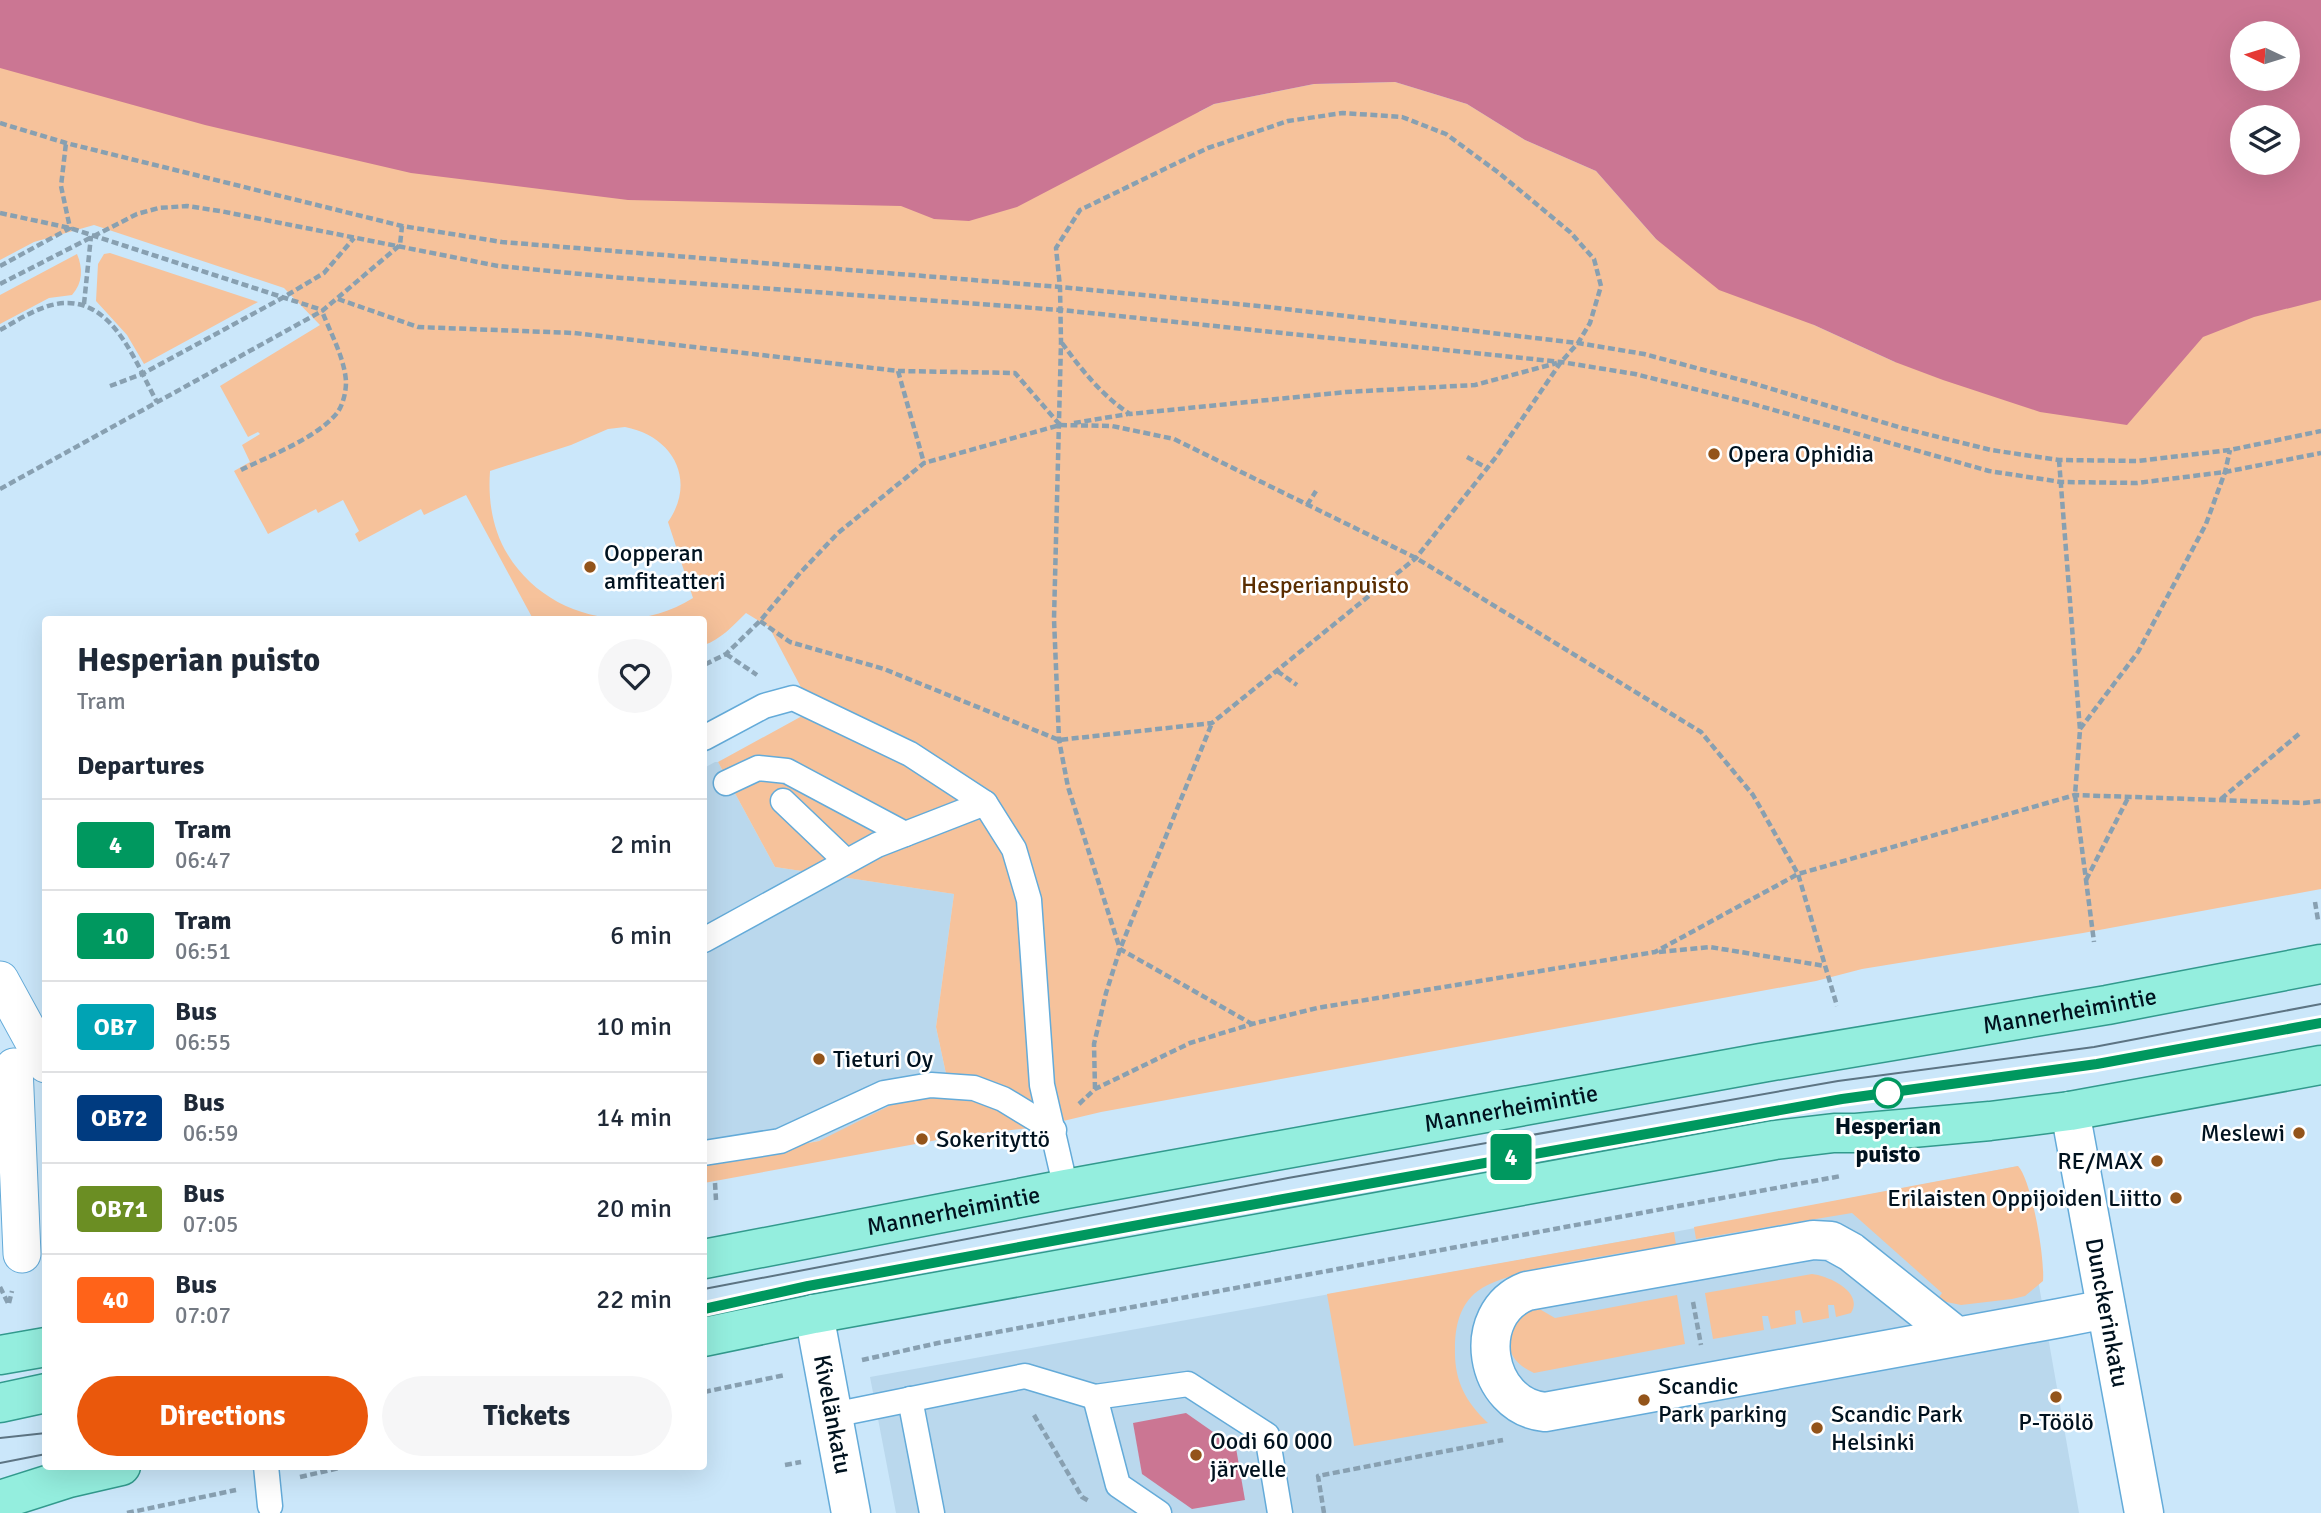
<!DOCTYPE html>
<html lang="en">
<head>
<meta charset="utf-8">
<style>
	body { margin:0; font-family:Signika,sans-serif; background:#f6f6f7; color:#1f2937; height:100vh; display:flex; flex-direction:column; font-size:26px; white-space:nowrap }
	* { box-sizing:border-box; margin:0 }
	p { font-size:23px; color:#747a83 }
	.icon { flex:none; width:38px; height:38px; fill:none; stroke:currentColor; stroke-width:2; stroke-linecap:round; stroke-linejoin:round }
	.map { position:relative; flex:1; overflow:hidden }
	.side { position:absolute; left:42px; top:616px; width:665px; height:854px; display:flex; flex-direction:column; background:#fff; border-radius:7px; box-shadow:0 7px 28px #0002 }
	.side>* { flex:none }
	.badge { padding:0 14px; border-radius:5px; font-size:24px; line-height:46px }
	.needle { width:46px; rotate:274deg }
	.buttons { position:absolute; left:2230px; top:21px; display:grid; gap:14px }
	.buttons a { display:grid; place-items:center; width:70px; height:70px; border-radius:50%; background:#fff; box-shadow:0 7px 28px #0002; font-size:35px }
	.map>.badge { position:absolute; translate:-50% -50%; box-shadow:0 0 0 4px #fff }
	h2 { padding:0 35px; font-size:26px; line-height:63px }
	.round { display:grid; place-items:center; flex:none; width:74px; height:74px; border-radius:37px; background:#f6f6f7 }
	.overview { display:flex; align-items:center; justify-content:space-between; height:119px; padding:0 35px }
	h1 { font-size:33px; font-weight:800; line-height:52px }
	.primary-button { display:flex; gap:14px; margin-top:auto; padding:14px 35px }
	.primary-button a { flex:1; height:80px; border-radius:42px; background:#ea580c; color:#fff; font-size:28px; font-weight:800; line-height:80px; text-align:center }
	.primary-button a+a { background:#f6f6f7; color:#1f2937 }
	ul { padding:0; list-style:none }
	li { display:flex; align-items:center; gap:21px; height:91px; padding:0 35px; border-top:2px solid #e0e1e3 }
	li div { flex:1 }
	li b { display:block; font-size:26px }
	li em { font-style:normal }
	li .badge { min-width:77px; font-weight:700; text-align:center }
	.map>svg:first-child { display:block }
</style>
</head>
<body>
<div class="map">
<svg width="2321" height="1513" viewBox="0 0 2321 1513">
	<rect width="100%" height="100%" fill="#cbe7fa"/>
	<!-- built -->
	<g fill="#bad8ed">
		<polygon points="715,762 718,762 775,867 954,894 936,1027 955,1116 704,1162 704,768"/>
		<polygon points="2018,1166 2079,1513 896,1513 870,1377 1674,1232"/>
	</g>
	<!-- green -->
	<g fill="#f6c29b" fill-rule="evenodd">
		<path d="M 0,0 L 1199,112 L 1214,104 L 1314,84 L 1395,82 L 1467,104 L 1525,140 L 1596,171 L 1656,239 L 1814,325 L 1895,362 L 2321,223 L 2321,889 L 2083,933 L 1862,969 L 1816,981 L 1101,1112 L 1038,1127 L 959,1136 L 704,1183 L 704,1162 L 819,1141 L 891,1105 L 918,1099 L 951,1097 L 936,1027 L 954,894 L 775,867 L 718,762 L 813,710 L 769,627 L 746,613 C 734,625 720,640 704,645 L 704,620 L 533,619 L 466,495 L 424,515 L 421,509 L 359,542 L 355,534 L 359,531 L 343,500 L 318,513 L 316,509 L 268,534 L 234,471 L 250,462 L 242,445 L 260,434 L 258,432 L 248,437 L 220,386 L 320,325 L 284,288 L 94,225 L 34,242 L 0,260 ZM 625,427 C 673,436 697,480 668,522 L 693,598 C 631,638 546,617 508,555 C 492,529 488,500 490,471 L 571,445 L 608,429 Z"/>
		<polygon points="110,253 258,302 144,364 127,335 96,301 98,264 104,254"/>
		<path d="M 77,254 C 83,268 83,283 72,295 L 49,298 L 0,324 L 0,295 Z"/>
		<path d="M 2018,1166 C 2032,1181 2045,1259 2043,1281 L 2025,1296 L 2012,1299 L 1961,1305 L 1937,1300 L 1942,1293 L 1852,1213 L 1696,1239 L 1694,1227 Z"/>
		<path d="M 1674,1232 L 1676,1245 C 1633,1252 1502,1267 1474,1294 C 1459,1308 1455,1328 1455,1348 C 1454,1380 1465,1401 1488,1423 L 1354,1446 L 1327,1294 Z"/>
		<path d="M 1812,1274 C 1829,1276 1864,1292 1851,1313 L 1836,1317 L 1834,1305 L 1828,1305 L 1829,1318 L 1803,1323 L 1800,1310 L 1795,1311 L 1796,1324 L 1771,1329 L 1768,1316 L 1762,1316 L 1764,1330 L 1713,1339 L 1705,1293 Z"/>
		<path d="M 1677,1295 L 1685,1344 L 1534,1373 C 1496,1356 1506,1324 1536,1307 L 1555,1318 Z"/>
	</g>
	<!-- water -->
	<g fill="#cb7693" fill-rule="evenodd">
		<path d="M 0,0 L 2321,0 L 2321,300 L 2254,317 L 2203,337 L 2127,425 L 2040,412 L 1943,380 L 1895,362 L 1814,325 L 1719,290 L 1656,239 L 1596,171 L 1525,140 L 1467,104 L 1395,82 L 1314,84 L 1214,104 L 1017,207 L 969,221 L 934,219 L 901,206 L 628,200 L 411,173 L 205,125 L 0,68 ZM 2242,33 L 2287,33 L 2287,79 L 2242,79 ZM 2242,117 L 2287,117 L 2287,163 L 2242,163 Z"/>
		<polygon points="1186,1413 1236,1448 1245,1500 1192,1509 1142,1474 1133,1423"/>
	</g>
	<g fill="none" stroke-linecap="round" stroke-linejoin="round">
		<defs>
			<g id="service">
				<polyline points="704,738 764,706 793,698 910,754 985,803 1014,849 1029,900 1042,1085 1066,1189"/>
				<polyline points="726,783 758,768 787,771 905,834"/>
				<polyline points="783,801 846,861"/>
				<polyline points="704,940 877,845 985,803"/>
				<polyline points="704,1153 780,1141 884,1093 931,1085 974,1088 1003,1099 1054,1130"/>
				<polyline points="1095,1397 1118,1485 1159,1513"/>
				<polyline points="910,1399 932,1513"/>
				<polyline points="833,1415 1025,1376 1095,1397 1188,1384 1267,1435 1280,1513"/>
				<polyline points="266,1466 270,1506"/>
			</g>
			<g id="pedestrian">
				<polyline points="0,980 46,1064"/>
				<polyline points="14,1067 22,1254"/>
			</g>
			<g id="minor">
				<path id="s1" d="M 2070,1111 L 2144,1513"/>
				<path id="s2" d="M 814,1314 L 851,1513"/>
				<path d="M 1956,1336 L 1851,1252 L 1831,1241 L 1813,1240 L 1527,1291 C 1469,1313 1484,1406 1545,1412 L 2060,1318 L 2106,1309"/>
			</g>
			<g id="primary">
				<path id="s3" d="M 704,1259 L 1066,1189 L 1761,1063 L 2107,1005 L 2321,964"/>
				<polyline points="704,1337 814,1314 1775,1140 1834,1133 1856,1133 1990,1121 2070,1111 2321,1065"/>
				<polyline points="0,1355 46,1347"/>
				<polyline points="0,1403 46,1393"/>
				<polyline points="0,1500 69,1478 121,1466"/>
			</g>
		</defs>
		<!-- service casing -->
		<use href="#service" stroke="#64abd9" stroke-width="27"/>
		<!-- pedestrian casing -->
		<use href="#pedestrian" stroke="#64abd9" stroke-width="39"/>
		<!-- minor casing -->
		<use href="#minor" stroke="#64abd9" stroke-width="41"/>
		<!-- primary casing -->
		<use href="#primary" stroke="#329a8d" stroke-width="41"/>
		<!-- path -->
		<g stroke="#88a0b1" stroke-width="4.5" stroke-dasharray="7 3.5" stroke-linecap="butt">
			<polyline points="0,123 66,143 402,226 502,242 1060,287 1268,307 1578,343 1644,354 1745,381 1902,428 1991,450 2059,460 2138,461 2230,450 2321,431"/>
			<polyline points="0,213 70,228 322,310"/>
			<polyline points="0,266 70,228 61,186 66,143"/>
			<polyline points="0,284 137,214 159,208 187,206 220,211 498,266 622,278 1061,310 1561,362 1635,374 1742,401 1989,471 2061,482 2137,483 2225,472 2321,453"/>
			<polyline points="338,299 418,327 574,333 898,371 1015,373 1060,425 924,463 838,533 800,573 760,621 726,654 704,665"/>
			<polyline points="84,304 91,236"/>
			<path d="M 0,330 C 20,319 42,304 65,303 C 115,301 137,366 157,402"/>
			<path d="M 1062,343 C 1081,369 1102,396 1130,414 L 1346,392 L 1475,385 L 1557,363"/>
			<polyline points="898,371 924,463"/>
			<polyline points="110,386 142,374 284,297 324,273 354,238"/>
			<polyline points="1074,423 1128,414"/>
			<polyline points="1060,425 1112,426 1174,439 1416,558 1701,732 1753,795 1798,874 1837,1006"/>
			<polyline points="1467,457 1487,468"/>
			<polyline points="2059,460 2080,730 2075,795 2094,942"/>
			<path d="M 241,470 C 269,456 317,438 337,413 C 343,405 346,392 346,382 C 345,359 330,332 322,311"/>
			<polyline points="0,489 322,311 400,245 402,226"/>
			<polyline points="1307,505 1316,491"/>
			<polyline points="760,621 790,642 884,669 1059,740 1212,723 1416,558 1496,457 1561,362 1578,343 1590,323 1601,286 1594,259 1570,232 1499,173 1446,134 1402,117 1343,113 1288,121 1208,148 1080,210 1056,248 1060,287 1061,342 1054,619 1059,740 1068,787 1120,949 1252,1024"/>
			<polyline points="726,654 757,675"/>
			<polyline points="1277,671 1297,685"/>
			<polyline points="2080,729 2138,652 2206,524 2225,472 2230,450"/>
			<polyline points="2221,799 2299,734"/>
			<polyline points="2086,880 2128,798"/>
			<polyline points="2315,902 2318,920"/>
			<polyline points="1659,952 1710,947 1825,966"/>
			<polyline points="1095,1089 1094,1044 1106,993 1120,949 1212,723"/>
			<polyline points="1079,1104 1095,1089 1190,1043 1252,1024 1317,1008 1655,952 1798,874 2075,795 2304,803 2321,801"/>
			<polyline points="715,1183 716,1200"/>
			<polyline points="0,1287 8,1303"/>
			<polyline points="1693,1302 1701,1345"/>
			<polyline points="9,1303 12,1291"/>
			<polyline points="862,1360 938,1343 1841,1176"/>
			<polyline points="704,1392 785,1375"/>
			<polyline points="1034,1415 1082,1497 1089,1501"/>
			<polyline points="2056,1419 2057,1424 2078,1421"/>
			<polyline points="785,1465 801,1462"/>
			<polyline points="300,1477 348,1466"/>
			<polyline points="127,1513 236,1490"/>
			<polyline points="1324,1513 1318,1476 1503,1440"/>
		</g>
		<!-- service -->
		<use href="#service" stroke="#fff" stroke-width="24"/>
		<!-- pedestrian -->
		<use href="#pedestrian" stroke="#fff" stroke-width="37"/>
		<!-- minor -->
		<use href="#minor" stroke="#fff" stroke-width="38"/>
		<!-- primary -->
		<use href="#primary" stroke="#94eede" stroke-width="38"/>
		<!-- tram -->
		<g stroke="#5d7483" stroke-width="2">
			<polyline points="704,1289 1288,1178 1838,1081 2094,1047 2321,1004"/>
			<polyline points="704,1309 808,1286 1288,1197 1842,1099 2097,1064 2321,1023"/>
			<polyline points="0,1438 46,1433"/>
			<polyline points="0,1463 46,1454"/>
		</g>
	</g>
	<g fill="none" stroke-linecap="round" stroke-linejoin="round">
		<defs>
			<polyline id="line" points="704,1309 808,1286 1155,1222 1842,1099 2097,1064 2321,1023"/>
		</defs>
		<!-- line casing -->
		<use href="#line" stroke="#fff" stroke-width="16"/>
		<!-- line -->
		<use href="#line" stroke="#00985f" stroke-width="10"/>
	</g>
	<!-- markers -->
	<g fill="#93541a" stroke="#fff" stroke-width="2.5">
		<circle cx="1714" cy="454" r="7"/>
		<circle cx="590" cy="567" r="7"/>
		<circle cx="819" cy="1059" r="7"/>
		<circle cx="2299" cy="1133" r="7"/>
		<circle cx="922" cy="1139" r="7"/>
		<circle cx="2157" cy="1161" r="7"/>
		<circle cx="2176" cy="1198" r="7"/>
		<circle cx="2056" cy="1397" r="7"/>
		<circle cx="1644" cy="1400" r="7"/>
		<circle cx="1817" cy="1428" r="7"/>
		<circle cx="1196" cy="1455" r="7"/>
	</g>
	<circle fill="#fff" stroke="#00985f" stroke-width="3.5" cx="1888" cy="1093" r="14"/>
	<g text-anchor="middle" stroke-width="5" stroke-linejoin="round" paint-order="stroke">
		<!-- poi labels -->
		<g font-size="24" fill="#00121f" stroke="#fff" text-anchor="start">
			<text x="1728" y="462">Opera Ophidia</text>
			<text x="604" y="561">Oopperan<tspan x="604" dy="28">amfiteatteri</tspan></text>
			<text x="833" y="1067">Tieturi Oy</text>
			<text x="2285" y="1141" text-anchor="end">Meslewi</text>
			<text x="936" y="1147">Sokerityttö</text>
			<text x="2143" y="1169" text-anchor="end">RE/MAX</text>
			<text x="2162" y="1206" text-anchor="end">Erilaisten Oppijoiden Liitto</text>
			<text x="1658" y="1394">Scandic<tspan x="1658" dy="28">Park parking</tspan></text>
			<text x="1831" y="1422">Scandic Park<tspan x="1831" dy="28">Helsinki</tspan></text>
			<text x="2056" y="1430" text-anchor="middle">P-Töölö</text>
			<text x="1210" y="1449">Oodi 60 000<tspan x="1210" dy="28">järvelle</tspan></text>
		</g>
		<!-- park labels -->
		<g font-size="24" fill="#5a2d00" stroke="#fff">
			<text x="1325" y="593">Hesperianpuisto</text>
		</g>
		<!-- street labels -->
		<g font-size="24" fill="#00121f" stroke="#fff">
			<text dy="8" stroke="none"><textPath href="#s3" startOffset="1388">Mannerheimintie</textPath></text>
			<text dy="8" stroke="none"><textPath href="#s3" startOffset="821">Mannerheimintie</textPath></text>
			<text dy="8" stroke="none"><textPath href="#s3" startOffset="254">Mannerheimintie</textPath></text>
			<text dy="8" stroke="none"><textPath href="#s1" startOffset="205">Dunckerinkatu</textPath></text>
			<text dy="8" stroke="none"><textPath href="#s2" startOffset="102">Kivelänkatu</textPath></text>
		</g>
		<!-- stop labels -->
		<g font-size="24" font-weight="bold" fill="#00121f" stroke="#fff">
			<text x="1888" y="1134">Hesperian<tspan x="1888" dy="28">puisto</tspan></text>
		</g>
	</g>
</svg>
<div class="buttons">
<a><svg class="needle" viewBox="-14 -14 28 28"><path d="M0-13l5 13h-10z" fill="#e53935"/><path d="M0 13l5-13h-10z" fill="#747a83"/></svg></a>
<a><svg class="icon" aria-label="layers" viewBox="0 0 24 24"><path d="M12 4l9 5-9 5-9-5zM3 14l9 5 9-5"/></svg></a>
</div>
<b class="badge" style="left:1511px;top:1157px;background:#00985f;color:#fff">4</b>
<section class="side">
<div class="overview"><div><h1>Hesperian puisto</h1><p>Tram</p></div><a class="round"><svg class="icon" aria-label="heart" viewBox="0 0 24 24"><path d="M12 20l-8-8c-3-5 5-10 8-4 3-6 11-1 8 4z"/></svg></a></div>
<h2>Departures</h2>
<ul>
<li><span class="badge" style="background:#00985f;color:#fff">4</span><div><b>Tram</b><p>06:47</p></div><em>2 min</em></li>
<li><span class="badge" style="background:#00985f;color:#fff">10</span><div><b>Tram</b><p>06:51</p></div><em>6 min</em></li>
<li><span class="badge" style="background:#00a3b4;color:#fff">OB7</span><div><b>Bus</b><p>06:55</p></div><em>10 min</em></li>
<li><span class="badge" style="background:#003b80;color:#fff">OB72</span><div><b>Bus</b><p>06:59</p></div><em>14 min</em></li>
<li><span class="badge" style="background:#6b8e23;color:#fff">OB71</span><div><b>Bus</b><p>07:05</p></div><em>20 min</em></li>
<li><span class="badge" style="background:#ff6319;color:#fff">40</span><div><b>Bus</b><p>07:07</p></div><em>22 min</em></li>
</ul>
<div class="primary-button"><a>Directions</a><a>Tickets</a></div>
</section>
</div>
</body>
</html>
